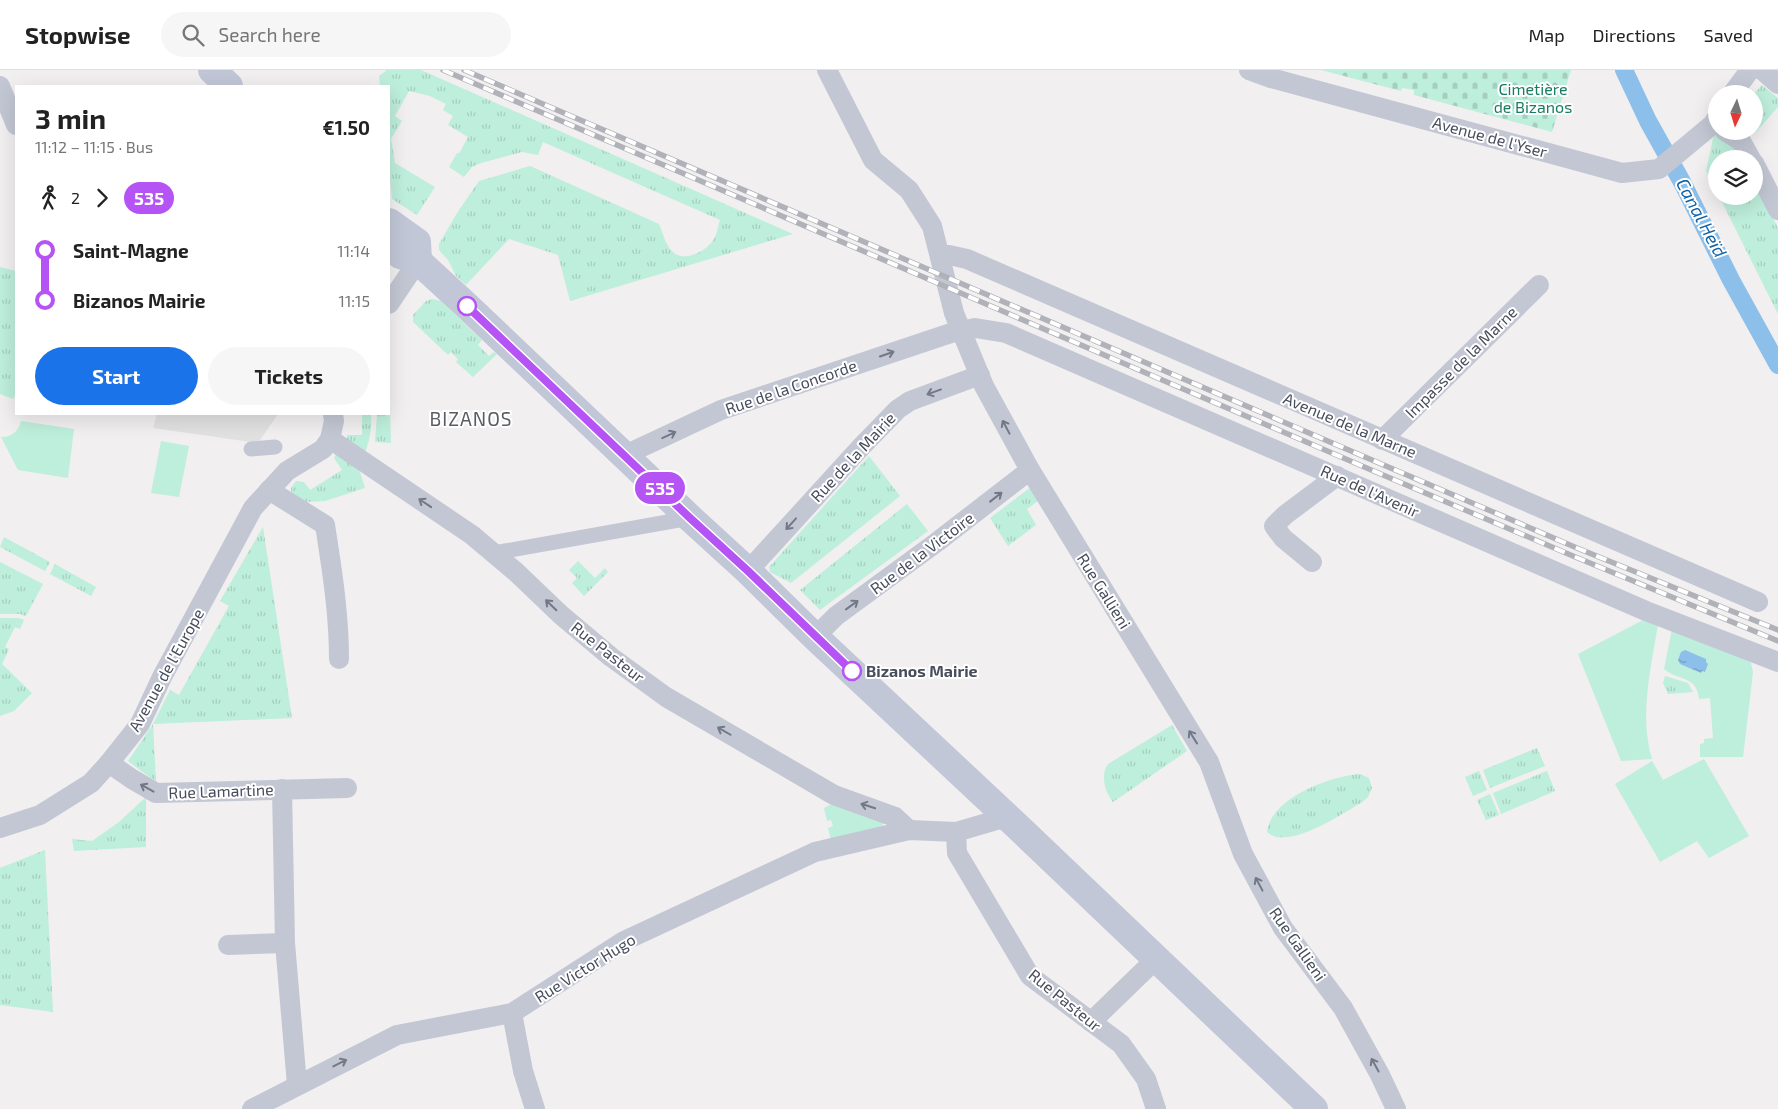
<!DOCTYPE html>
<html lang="en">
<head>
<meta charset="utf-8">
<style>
	body { margin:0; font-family:"Exo 2",sans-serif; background:#f6f6f6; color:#222; height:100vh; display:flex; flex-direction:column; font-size:19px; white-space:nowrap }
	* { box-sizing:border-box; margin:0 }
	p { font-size:16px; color:#767676 }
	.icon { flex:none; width:28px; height:28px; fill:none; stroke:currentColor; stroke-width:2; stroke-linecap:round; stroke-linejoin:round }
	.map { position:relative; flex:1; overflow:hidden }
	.drawer { position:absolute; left:15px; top:15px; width:375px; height:330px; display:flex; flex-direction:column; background:#fff; border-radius:0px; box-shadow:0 5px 20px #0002 }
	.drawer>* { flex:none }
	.badge { padding:0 10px; border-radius:16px; font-size:18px; line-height:32px }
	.needle { width:32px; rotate:184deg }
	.fabs { position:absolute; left:1708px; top:15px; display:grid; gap:10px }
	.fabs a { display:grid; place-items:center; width:55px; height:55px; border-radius:50%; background:#fff; box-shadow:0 5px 20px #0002; font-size:25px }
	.map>.badge { position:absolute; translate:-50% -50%; box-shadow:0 0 0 2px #fff }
	.legs { display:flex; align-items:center; gap:8px; height:55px; padding:0 20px; font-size:16px }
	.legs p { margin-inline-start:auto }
	.headline { display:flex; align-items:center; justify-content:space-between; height:85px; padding:0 20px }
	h1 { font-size:28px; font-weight:700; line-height:38px }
	.button { display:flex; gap:10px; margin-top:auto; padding:10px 20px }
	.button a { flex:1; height:58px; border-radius:30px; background:#1a73e8; color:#fff; font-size:20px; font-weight:700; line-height:58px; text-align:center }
	.button a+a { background:#f6f6f6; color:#222 }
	ul { padding:0 20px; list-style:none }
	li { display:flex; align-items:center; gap:18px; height:50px; font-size:19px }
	li i { display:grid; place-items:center; width:8px; height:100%; margin:0 6px; background:currentColor }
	li i::after { content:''; width:12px; height:12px; margin:-6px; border:4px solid; border-radius:50%; background:#fff }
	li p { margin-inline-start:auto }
	li:first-child i { background:linear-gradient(#0000 50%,currentColor 0) }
	li:last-child i { background:linear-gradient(currentColor 50%,#0000 0) }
	header { display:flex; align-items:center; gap:30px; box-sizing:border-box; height:70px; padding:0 25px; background:#fff; border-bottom:1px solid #e0e0e0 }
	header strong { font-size:24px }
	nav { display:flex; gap:28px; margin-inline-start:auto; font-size:18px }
	.search { width:350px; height:45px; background:#f6f6f6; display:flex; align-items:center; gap:12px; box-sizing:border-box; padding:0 18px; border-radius:28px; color:#767676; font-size:19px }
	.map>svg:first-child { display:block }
</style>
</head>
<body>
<header>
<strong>Stopwise</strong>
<div class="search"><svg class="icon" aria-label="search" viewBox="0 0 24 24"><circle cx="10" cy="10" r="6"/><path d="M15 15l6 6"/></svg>Search here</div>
<nav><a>Map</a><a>Directions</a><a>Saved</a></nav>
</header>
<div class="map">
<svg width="1778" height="1039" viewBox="0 0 1778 1039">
	<defs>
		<pattern id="grass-tufts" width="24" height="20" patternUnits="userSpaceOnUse" patternTransform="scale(1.25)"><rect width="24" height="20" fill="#beeedc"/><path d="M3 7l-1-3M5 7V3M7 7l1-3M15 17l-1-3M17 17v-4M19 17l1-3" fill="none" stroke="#a5cebf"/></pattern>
		<pattern id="cemetery-stones" width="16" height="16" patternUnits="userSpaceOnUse" patternTransform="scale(1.25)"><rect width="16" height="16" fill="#beeedc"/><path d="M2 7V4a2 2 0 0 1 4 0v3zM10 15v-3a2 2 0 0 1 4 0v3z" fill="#a5cebf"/></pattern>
		<pattern id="water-ripples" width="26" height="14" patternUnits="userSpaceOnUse" patternTransform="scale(1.25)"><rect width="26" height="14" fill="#8cbfea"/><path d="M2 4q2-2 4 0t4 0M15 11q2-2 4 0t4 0" fill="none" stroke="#749dc1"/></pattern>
	</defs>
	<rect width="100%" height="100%" fill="#f1efef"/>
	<!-- education -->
	<polygon fill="#e2e1e1" points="157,344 278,344 258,373 153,358"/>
	<!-- grass -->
	<g fill="url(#grass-tufts)">
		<path d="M 387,0 L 421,0 L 793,164 L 570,231 L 558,185 L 509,169 L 466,215 L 456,206 L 448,190 L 439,180 L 439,174 L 457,143 L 479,111 L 530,96 L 659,154 C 663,163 665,175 673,182 C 684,193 707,181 714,169 C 717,164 718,156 720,150 L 543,72 L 538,85 L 522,82 L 481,93 L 472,97 L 464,107 L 449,97 L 457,83 L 459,84 L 468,67 L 448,55 L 453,46 L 443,40 L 446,34 L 430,26 L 409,21 L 395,46 L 402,51 L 391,69 L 395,93 L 435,117 L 417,145 L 392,129 L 389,99 L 389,16 L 380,16 L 379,6 Z"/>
		<polygon points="1762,15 1778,28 1778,37 1756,62 1754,60 1754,24"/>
		<polygon points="1714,64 1727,69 1743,89 1716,89 1716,121 1706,101"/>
		<polygon points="1754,110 1778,158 1778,244 1719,126 1754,126"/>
		<polygon points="0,197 16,201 16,324 13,329 0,324"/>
		<polygon points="432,229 441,231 482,270 478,275 489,286 494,282 497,284 473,307 456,292 458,289 451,282 448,285 413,252 413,245 426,231"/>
		<polygon points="389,295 391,373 375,372 377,344 389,344"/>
		<path d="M 362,344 L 371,344 C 372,357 370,370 365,382 L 347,372 L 347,365 L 362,365 Z"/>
		<polygon points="336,384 359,399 365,418 325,431 304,432 291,423 291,418 296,411 304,412 310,420 342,400 334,388"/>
		<polygon points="869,386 900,426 791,513 770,502 769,497"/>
		<polygon points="1031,417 1039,430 1027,439 1036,455 1008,476 990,448"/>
		<polygon points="907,434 928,461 820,540 800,520"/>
		<polygon points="263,457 292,648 153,654 156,712 128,691 153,654 170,620 179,625 229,536 220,531"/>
		<polygon points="4,467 50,492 45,501 0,477"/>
		<polygon points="578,491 595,508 605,498 608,502 584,526 572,513 577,508 569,500"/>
		<polygon points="0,492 43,514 26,546 20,544 0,544"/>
		<polygon points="55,494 96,517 91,526 50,504"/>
		<polygon points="0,548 19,548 24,550 20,559 15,557 5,577 9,579 2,594 32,623 14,641 0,646"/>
		<polygon points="1665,606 1688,613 1693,622 1668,624 1663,613"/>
		<path d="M 1172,655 L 1187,681 L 1113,732 C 1105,722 1100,705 1108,694 Z"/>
		<polygon points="1537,678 1545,696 1490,718 1483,700"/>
		<polygon points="1479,701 1487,720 1473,726 1465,707"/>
		<polygon points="1547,701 1555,721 1501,744 1493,723"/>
		<path d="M 1360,704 L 1369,708 L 1372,718 L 1368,727 L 1361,733 C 1341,744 1288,781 1267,762 C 1271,728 1330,706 1360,704 Z"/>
		<polygon points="1490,724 1499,745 1486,750 1477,730"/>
		<polygon points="146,727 146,777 74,781 72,769 92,771 119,752"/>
		<polygon points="45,780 53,942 0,935 0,798"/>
	</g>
	<!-- cemetery -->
	<polygon fill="url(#cemetery-stones)" points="1321,0 1571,0 1552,62 1414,25 1414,20 1402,18 1401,21"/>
	<!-- garden -->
	<g fill="#beeedc">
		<path d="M 21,351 L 74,359 L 68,408 L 18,400 L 1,367 C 13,367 18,361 21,351 Z"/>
		<polygon points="161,371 189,376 179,427 151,423"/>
		<path d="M 1645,549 L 1658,554 C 1651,598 1639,645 1652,689 L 1621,691 L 1578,584 Z"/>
		<path d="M 1672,559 L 1750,589 L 1753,602 L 1743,687 L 1700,687 L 1700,674 L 1704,673 L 1704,669 L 1713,668 L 1710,628 L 1699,629 C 1697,605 1678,611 1664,599 Z"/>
		<polygon points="1704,689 1749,766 1709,788 1697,771 1660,792 1615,714 1652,691 1663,710"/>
		<polygon points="836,732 884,747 882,759 831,770 828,758 833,756 831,750 827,751 824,738"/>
	</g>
	<!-- water -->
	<polygon fill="url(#water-ripples)" points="1685,580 1706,589 1706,592 1708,594 1705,602 1702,601 1701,603 1680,594 1678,590 1681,582"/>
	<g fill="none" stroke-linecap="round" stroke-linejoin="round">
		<!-- canal -->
		<polyline stroke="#8cbfea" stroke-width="18" points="1624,0 1648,51 1682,112 1731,210 1778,295"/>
		<!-- pedestrian -->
		<g stroke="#c3c7d3" stroke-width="15">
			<polyline points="251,379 275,377"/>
			<polyline points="494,483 690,448"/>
		</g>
		<!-- minor -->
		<g stroke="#c3c7d3" stroke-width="20">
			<polyline points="827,0 873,90 909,120 932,156 954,243 984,316 1030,400 1209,692 1243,784 1283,858 1343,938 1380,1005 1396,1039"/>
			<polyline points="1249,0 1271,8 1622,103 1659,99 1713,54 1716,49"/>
			<polyline points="1762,0 1778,14"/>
			<polyline points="0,16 16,55"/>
			<polyline points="1732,24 1750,0"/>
			<polyline points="1725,61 1741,71 1751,89"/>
			<polyline points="1754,93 1778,140"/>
			<polyline points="940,185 949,185 967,189 1758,532"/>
			<polyline points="389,234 418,191"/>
			<polyline points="330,369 472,465 516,502 561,545 611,587 666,627 834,725 895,747 909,760"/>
			<polyline points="1382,370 1539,215"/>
			<polyline points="625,385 721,340 951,263 975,258 1006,263 1646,541 1778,592"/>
			<path d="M 269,420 L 325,455 C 332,500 339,543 339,589"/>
			<polyline points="1312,492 1283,468 1274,456 1285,445 1337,406"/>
			<polyline points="748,501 861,377 898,339 910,331 980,305"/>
			<polyline points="815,567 836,546 937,472 1030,400"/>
			<polyline points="109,693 132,709 156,723 347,718"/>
			<polyline points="282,719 285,873 297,1015"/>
			<polyline points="0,758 40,745 91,713 109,693 140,654 162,607 253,438 287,401 323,379 330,369 334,351 333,344"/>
			<polyline points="956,762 957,783 1030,906 1121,974 1146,1009 1156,1039"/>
			<polyline points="228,875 285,873"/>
			<polyline points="512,943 523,1001 535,1039"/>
			<polyline points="1091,952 1156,889"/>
			<polyline points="252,1039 397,965 512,943 624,871 815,782 909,760 956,762 1007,747"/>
		</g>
		<!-- secondary -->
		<g stroke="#c2c7d7" stroke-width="28">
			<polyline points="212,0 229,16"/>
			<polyline points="389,152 417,172 418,191"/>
			<polyline points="389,177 400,185 418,191 467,236 690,448 748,501 815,567 1017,756 1314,1039"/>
		</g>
		<defs>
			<g id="rail">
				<polyline points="443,0 1369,399 1573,486 1778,571"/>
				<polyline points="464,0 1577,478 1778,560"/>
			</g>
		</defs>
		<!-- rail casing -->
		<use href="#rail" stroke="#b1b2b9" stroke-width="5.5"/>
		<!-- rail -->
		<use href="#rail" stroke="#fff" stroke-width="4" stroke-dasharray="11" stroke-linecap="butt"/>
	</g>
	<!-- one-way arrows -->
	<defs><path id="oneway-shaft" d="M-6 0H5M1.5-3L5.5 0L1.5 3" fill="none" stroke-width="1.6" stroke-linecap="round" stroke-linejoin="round" transform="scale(1.25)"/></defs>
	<g stroke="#727886">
		<use href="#oneway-shaft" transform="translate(887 284) rotate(-19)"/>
		<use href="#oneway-shaft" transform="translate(934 322) rotate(160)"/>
		<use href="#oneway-shaft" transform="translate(1006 357) rotate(-118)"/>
		<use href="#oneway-shaft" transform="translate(669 365) rotate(-25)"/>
		<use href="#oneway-shaft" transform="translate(996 427) rotate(-38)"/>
		<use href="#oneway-shaft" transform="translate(425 433) rotate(-146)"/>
		<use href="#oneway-shaft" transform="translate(791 454) rotate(132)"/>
		<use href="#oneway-shaft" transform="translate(551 535) rotate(-136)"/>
		<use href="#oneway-shaft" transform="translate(852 535) rotate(-36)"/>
		<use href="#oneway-shaft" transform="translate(724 661) rotate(-150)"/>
		<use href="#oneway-shaft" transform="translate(1193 667) rotate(-122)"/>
		<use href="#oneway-shaft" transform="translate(147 718) rotate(-151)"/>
		<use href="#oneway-shaft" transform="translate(868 736) rotate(-162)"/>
		<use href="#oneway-shaft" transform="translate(1259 814) rotate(-118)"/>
		<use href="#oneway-shaft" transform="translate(340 993) rotate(-27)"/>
		<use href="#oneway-shaft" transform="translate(1375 995) rotate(-119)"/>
	</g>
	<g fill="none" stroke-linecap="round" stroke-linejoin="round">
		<defs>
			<polyline id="line-1" points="467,236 690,448 748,501 852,601"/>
		</defs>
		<!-- line-1 casing -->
		<use href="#line-1" stroke="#fff" stroke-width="11"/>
		<!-- line-1 -->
		<use href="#line-1" stroke="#b553f5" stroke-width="8"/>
	</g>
	<!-- markers -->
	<g fill="#fff" stroke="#b553f5" stroke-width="2.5">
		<circle cx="467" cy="236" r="9"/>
		<circle cx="852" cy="601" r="9"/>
	</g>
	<g text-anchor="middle" stroke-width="4" stroke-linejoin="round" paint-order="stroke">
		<!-- park labels -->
		<g font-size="16" fill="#197c62" stroke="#fff">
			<text x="1533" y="25">Cimetière<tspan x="1533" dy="18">de Bizanos</tspan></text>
		</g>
		<!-- street labels -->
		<g font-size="16" fill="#474d5c" stroke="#fff">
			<text transform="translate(1490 67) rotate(15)" y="6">Avenue de l'Yser</text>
			<text transform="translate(1461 292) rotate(-45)" y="6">Impasse de la Marne</text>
			<text transform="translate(791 317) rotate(-19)" y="6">Rue de la Concorde</text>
			<text transform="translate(1350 355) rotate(23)" y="6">Avenue de la Marne</text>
			<text transform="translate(853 387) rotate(-47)" y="6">Rue de la Mairie</text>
			<text transform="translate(1370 421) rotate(24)" y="6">Rue de l'Avenir</text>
			<text transform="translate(922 483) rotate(-37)" y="6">Rue de la Victoire</text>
			<text transform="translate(1104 521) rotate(58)" y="6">Rue Gallieni</text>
			<text transform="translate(608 582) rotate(38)" y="6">Rue Pasteur</text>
			<text transform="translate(166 600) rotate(-61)" y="6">Avenue de l'Europe</text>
			<text transform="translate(221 721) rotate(-2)" y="6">Rue Lamartine</text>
			<text transform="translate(1298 874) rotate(55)" y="6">Rue Gallieni</text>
			<text transform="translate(585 898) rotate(-32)" y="6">Rue Victor Hugo</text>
			<text transform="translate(1065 930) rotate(39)" y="6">Rue Pasteur</text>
		</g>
		<!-- stop labels -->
		<g font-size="16" font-weight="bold" fill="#474d5c" stroke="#fff" text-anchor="start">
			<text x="866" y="607">Bizanos Mairie</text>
		</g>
		<!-- water labels -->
		<g font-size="18" font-style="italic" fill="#1062a6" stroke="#fff">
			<text transform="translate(1701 148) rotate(62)" y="6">Canal Heïd</text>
		</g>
		<!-- quarter labels -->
		<g font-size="19" letter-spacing="1" fill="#5b5d63" stroke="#fff">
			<text x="471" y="356">BIZANOS</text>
		</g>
	</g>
</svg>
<div class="fabs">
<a><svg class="needle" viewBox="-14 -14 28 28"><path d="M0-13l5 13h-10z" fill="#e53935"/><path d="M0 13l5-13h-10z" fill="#767676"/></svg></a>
<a><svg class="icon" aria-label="layers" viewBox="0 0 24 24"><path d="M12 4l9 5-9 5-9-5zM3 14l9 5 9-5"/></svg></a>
</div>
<b class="badge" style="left:660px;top:418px;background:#b553f5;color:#fff">535</b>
<section class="drawer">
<div class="headline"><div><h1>3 min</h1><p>11:12 – 11:15 · Bus</p></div><b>€1.50</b></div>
<div class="legs"><svg class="icon" aria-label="walk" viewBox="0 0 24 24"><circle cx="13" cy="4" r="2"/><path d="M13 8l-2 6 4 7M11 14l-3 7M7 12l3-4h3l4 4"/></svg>2<svg class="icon" aria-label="forward" viewBox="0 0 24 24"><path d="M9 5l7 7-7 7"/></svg><b class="badge" style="background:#b553f5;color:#fff">535</b></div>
<ul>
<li><i style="color:#b553f5"></i><b>Saint-Magne</b><p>11:14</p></li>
<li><i style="color:#b553f5"></i><b>Bizanos Mairie</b><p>11:15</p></li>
</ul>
<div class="button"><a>Start</a><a>Tickets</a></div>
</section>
</div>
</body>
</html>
